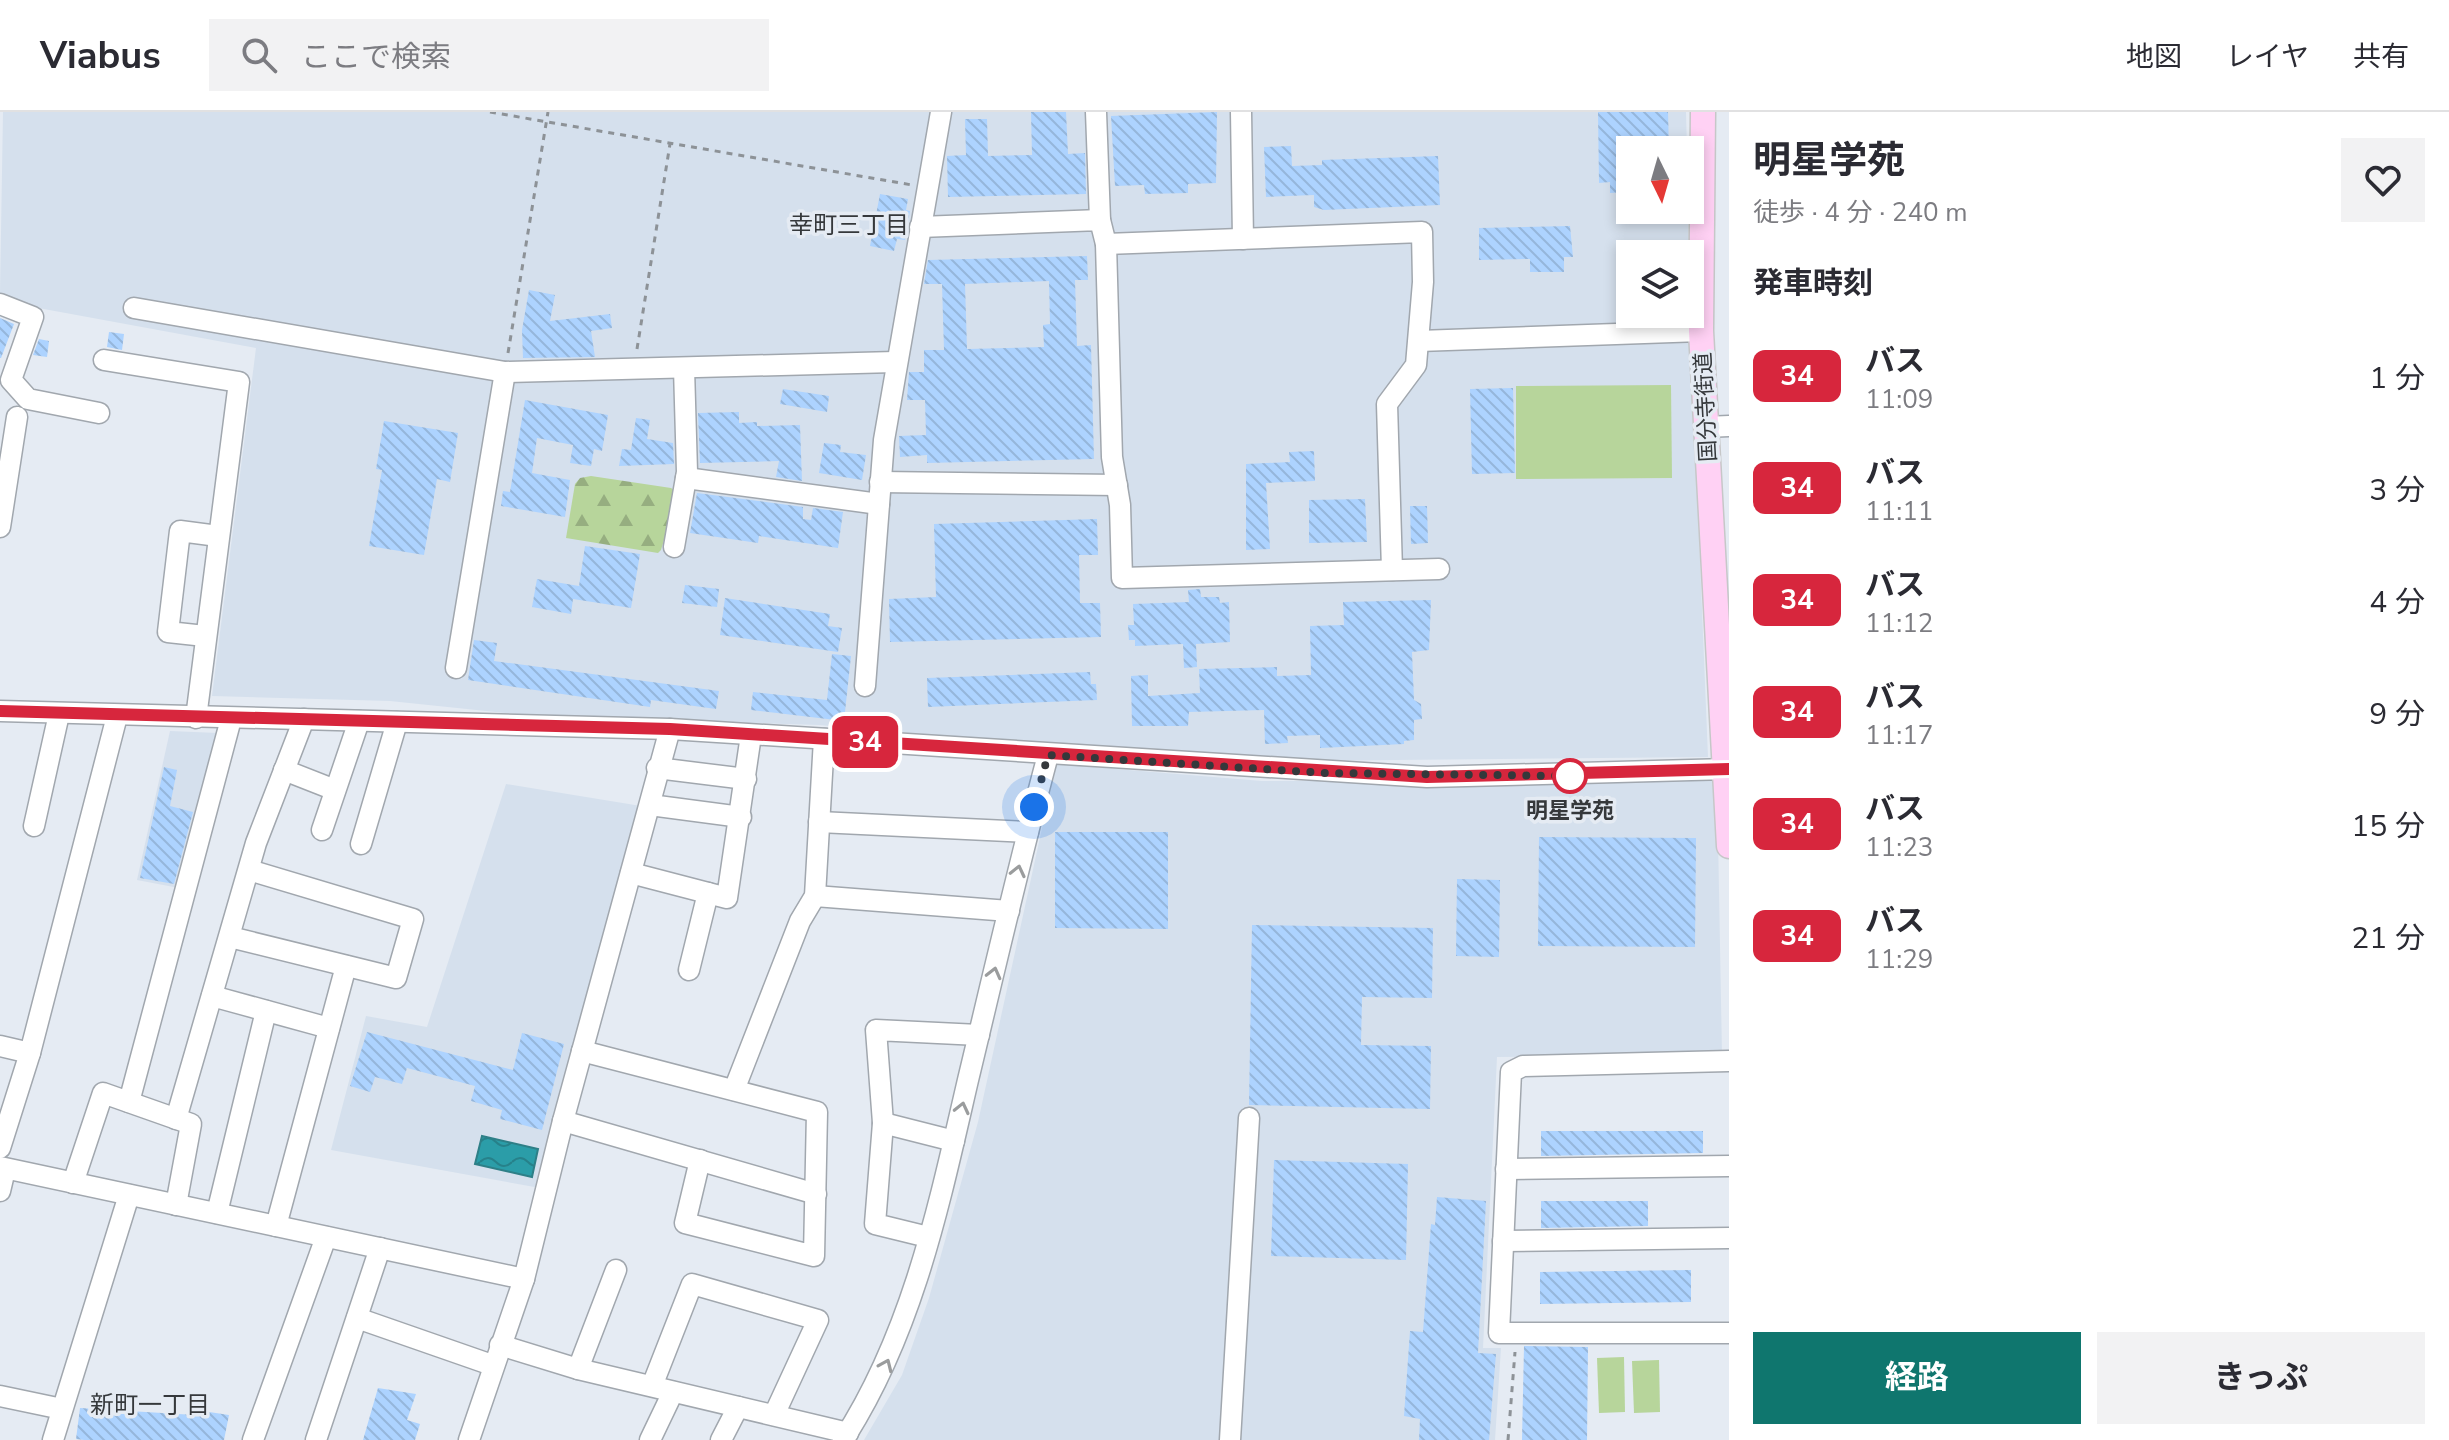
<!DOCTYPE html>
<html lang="ja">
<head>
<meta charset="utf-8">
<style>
	body { margin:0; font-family:"Nunito Sans","Noto Sans JP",sans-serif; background:#f2f2f3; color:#2b2b33; height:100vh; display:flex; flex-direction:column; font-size:30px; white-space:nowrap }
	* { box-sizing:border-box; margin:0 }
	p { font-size:26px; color:#7c7c81 }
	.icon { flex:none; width:44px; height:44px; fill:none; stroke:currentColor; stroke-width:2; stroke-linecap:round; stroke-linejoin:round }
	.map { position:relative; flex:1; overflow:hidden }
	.drawer { display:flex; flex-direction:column; background:#fff; width:720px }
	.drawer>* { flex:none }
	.badge { padding:0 16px; border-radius:12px; font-size:28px; line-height:52px }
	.needle { width:52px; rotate:175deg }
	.buttons { position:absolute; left:1616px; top:24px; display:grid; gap:16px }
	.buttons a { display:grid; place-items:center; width:88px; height:88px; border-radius:0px; background:#fff; box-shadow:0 4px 12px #0003; font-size:40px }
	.you { position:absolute; width:40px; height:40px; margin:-20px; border:6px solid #fff; border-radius:50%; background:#1a73e8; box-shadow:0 0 0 12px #1a73e833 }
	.map>.badge { position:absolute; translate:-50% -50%; box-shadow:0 0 0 4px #fff }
	h2 { padding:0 24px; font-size:30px; line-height:72px }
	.round { display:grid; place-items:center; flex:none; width:84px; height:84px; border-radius:0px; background:#f2f2f3 }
	.headline { display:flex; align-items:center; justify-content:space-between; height:136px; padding:0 24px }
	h1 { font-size:38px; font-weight:700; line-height:60px }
	.primary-button { display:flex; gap:16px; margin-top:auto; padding:16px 24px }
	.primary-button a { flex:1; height:92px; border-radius:0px; background:#0f766e; color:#fff; font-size:32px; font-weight:700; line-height:92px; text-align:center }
	.primary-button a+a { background:#f2f2f3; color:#2b2b33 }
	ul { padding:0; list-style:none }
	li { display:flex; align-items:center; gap:24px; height:112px; padding:0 24px }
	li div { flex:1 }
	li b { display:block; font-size:30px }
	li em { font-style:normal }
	li .badge { min-width:88px; font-weight:700; text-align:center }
	header { display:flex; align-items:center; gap:48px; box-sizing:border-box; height:112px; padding:0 40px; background:#fff; border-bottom:2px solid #e1e1e2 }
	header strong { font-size:38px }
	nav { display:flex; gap:44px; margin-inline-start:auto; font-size:28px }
	.search { width:560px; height:72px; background:#f2f2f3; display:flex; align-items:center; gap:20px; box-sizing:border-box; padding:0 28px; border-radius:0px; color:#7c7c81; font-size:30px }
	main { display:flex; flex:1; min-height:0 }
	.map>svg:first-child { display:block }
</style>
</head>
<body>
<header>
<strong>Viabus</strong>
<div class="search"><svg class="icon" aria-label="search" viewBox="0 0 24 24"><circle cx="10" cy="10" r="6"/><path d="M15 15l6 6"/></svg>ここで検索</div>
<nav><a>地図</a><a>レイヤ</a><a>共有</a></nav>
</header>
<main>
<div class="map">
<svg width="1729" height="1328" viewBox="0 0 1729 1328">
	<defs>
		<pattern id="forest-firs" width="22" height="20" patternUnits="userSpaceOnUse" patternTransform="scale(2)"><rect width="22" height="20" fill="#b7d59b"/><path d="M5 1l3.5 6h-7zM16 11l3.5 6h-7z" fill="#96ae80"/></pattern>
		<pattern id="water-waves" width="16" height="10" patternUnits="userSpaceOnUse" patternTransform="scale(2)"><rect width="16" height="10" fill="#2b9da8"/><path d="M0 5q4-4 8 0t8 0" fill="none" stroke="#26818a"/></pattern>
		<pattern id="building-back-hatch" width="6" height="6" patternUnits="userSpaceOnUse" patternTransform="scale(2)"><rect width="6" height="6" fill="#add3ff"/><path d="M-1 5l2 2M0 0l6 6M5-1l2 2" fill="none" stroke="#95b6db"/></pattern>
	</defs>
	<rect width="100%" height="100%" fill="#e5ebf3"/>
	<!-- built -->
	<g fill="#d5e0ed">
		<polygon points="3,0 1686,0 1687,38 1630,38 1630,98 1688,98 1688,142 1630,142 1630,202 1690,202 1708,645 1290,649 1054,634 819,613 544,605 390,589 212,584 256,236 33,195 0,181"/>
		<polygon points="170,619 218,621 179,776 137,768"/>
		<polygon points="1056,652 1262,669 1717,668 1722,943 1497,945 1483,1236 1501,1236 1495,1328 864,1328 902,1263 929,1186 978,1010"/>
		<polygon points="506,672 641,694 540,1076 331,1038 366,904 427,915"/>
	</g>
	<!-- forest -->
	<polygon fill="url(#forest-firs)" points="591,364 671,376 678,381 661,438 658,441 566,426 575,372 580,366"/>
	<!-- park -->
	<g fill="#b7d59b">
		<polygon points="1671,273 1672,366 1516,367 1516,274"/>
		<polygon points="1624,1245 1625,1300 1599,1301 1597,1246"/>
		<polygon points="1659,1248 1660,1300 1634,1301 1632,1249"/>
	</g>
	<!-- water -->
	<polygon fill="url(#water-waves)" stroke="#2e7f87" stroke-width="2" points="482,1024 538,1037 532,1065 475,1052"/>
	<!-- building -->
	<g fill="url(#building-back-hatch)" fill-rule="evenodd">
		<polygon points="1031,0 1066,0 1068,42 1085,41 1086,82 948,85 947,44 966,43 965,7 987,7 988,44 1032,43"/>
		<polygon points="1217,0 1216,71 1188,72 1188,81 1145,82 1144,73 1115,74 1111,4"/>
		<polygon points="1598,0 1668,0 1669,38 1630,38 1630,80 1610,81 1610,70 1599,71"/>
		<polygon points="1291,34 1292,54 1322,53 1322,48 1438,44 1440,93 1324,98 1314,95 1314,83 1266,85 1264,35"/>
		<polygon points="880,82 908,87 906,98 910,99 905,128 897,127 894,139 870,134"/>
		<polygon points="1570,114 1573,145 1564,145 1564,160 1530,160 1530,147 1479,148 1479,116"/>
		<path d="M 1087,144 L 1088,168 L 1075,168 L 1077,234 L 1091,233 L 1094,347 L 927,351 L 927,343 L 900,345 L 899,324 L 926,323 L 925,288 L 907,288 L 909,260 L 924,260 L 924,238 L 944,238 L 942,172 L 924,172 L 928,148 ZM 1049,169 L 1050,212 L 1043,213 L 1044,235 L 967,237 L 965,172 Z"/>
		<polygon points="529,178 555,183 550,209 610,202 612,216 591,219 595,245 523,246 522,218"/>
		<polygon points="0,206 14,212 1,246 0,246"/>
		<polygon points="109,220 124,222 122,238 107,235"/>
		<polygon points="39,227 49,229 47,245 33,243"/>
		<polygon points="1513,276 1515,361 1472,362 1470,277"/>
		<polygon points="783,277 829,284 827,300 780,292"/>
		<polygon points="525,288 608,303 602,339 594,337 591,354 570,351 573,333 537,326 532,361 570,368 565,405 501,394 503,379 510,380"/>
		<polygon points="739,300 739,311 757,310 757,314 800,313 802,369 776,365 779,349 700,351 698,301"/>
		<polygon points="636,306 650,308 647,327 673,331 674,352 619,354 622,337 631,338"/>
		<polygon points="384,309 458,321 450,370 437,367 424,443 369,434 382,358 376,357"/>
		<polygon points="824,331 841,333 840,340 866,343 862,368 819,361"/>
		<polygon points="1314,339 1315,369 1266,371 1270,437 1246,438 1246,352 1290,350 1289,340"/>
		<polygon points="697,381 803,395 803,407 811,408 813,396 843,400 838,436 759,424 758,431 690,421"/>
		<polygon points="1365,387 1367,430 1309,431 1309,388"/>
		<polygon points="1410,394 1427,394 1428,431 1411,432"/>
		<polygon points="1097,407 1098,443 1079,443 1080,491 1100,491 1101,525 890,530 889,487 936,485 934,412"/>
		<polygon points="585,434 640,442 631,496 573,487 571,502 532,495 537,467 579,474"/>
		<polygon points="685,473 719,477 717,495 682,491"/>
		<polygon points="1200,477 1201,485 1219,485 1220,491 1229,490 1230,530 1196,532 1197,555 1184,556 1183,532 1135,534 1135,528 1129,528 1128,513 1134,513 1133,492 1189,490 1188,478"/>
		<polygon points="725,486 830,502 828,514 842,516 838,540 720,523"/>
		<polygon points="1431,488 1429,538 1412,540 1414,588 1421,592 1422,607 1414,608 1414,628 1404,629 1404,632 1320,636 1320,623 1287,624 1288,631 1265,632 1264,598 1189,600 1188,614 1132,614 1131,564 1148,563 1148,584 1200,581 1199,557 1277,555 1277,564 1311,563 1310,514 1344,513 1343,490"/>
		<polygon points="474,528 497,531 494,549 719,579 716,597 651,588 650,595 468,568"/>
		<polygon points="832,542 851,544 844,609 751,598 753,580 827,588"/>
		<polygon points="1090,560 1091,572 1096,572 1097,588 928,595 927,566"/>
		<polygon points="164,655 177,658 170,694 193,700 174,772 140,766"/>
		<polygon points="1055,720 1168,720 1168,817 1055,816"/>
		<polygon points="1539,725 1696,726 1695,835 1538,834"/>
		<polygon points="1457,767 1500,768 1499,845 1456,844"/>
		<polygon points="1252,813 1433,816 1432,886 1362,885 1361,933 1431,934 1430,997 1249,993"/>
		<polygon points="367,920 513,958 522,921 564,932 542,1018 500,1007 502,998 471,989 475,974 407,956 402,972 375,965 370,980 350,974"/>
		<polygon points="1541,1019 1703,1019 1703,1041 1541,1044"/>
		<polygon points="1274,1048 1408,1052 1406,1148 1271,1144"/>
		<polygon points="1437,1085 1486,1089 1478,1241 1496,1242 1489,1328 1419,1328 1420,1307 1404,1304 1410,1219 1423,1220 1431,1112 1435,1113"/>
		<polygon points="1541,1089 1648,1089 1648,1114 1541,1116"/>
		<polygon points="1691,1158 1691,1190 1540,1192 1540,1160"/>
		<polygon points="1524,1234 1588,1235 1587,1328 1522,1328"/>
		<polygon points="378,1276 416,1282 407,1308 420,1312 415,1328 363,1328"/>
		<polygon points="80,1296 195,1303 196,1298 229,1303 224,1328 84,1328 76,1327"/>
	</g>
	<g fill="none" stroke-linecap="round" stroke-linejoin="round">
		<defs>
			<g id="minor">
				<polyline points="1096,0 1100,108"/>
				<polyline points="1241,0 1243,127"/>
				<polyline points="920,115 1100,108 1106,132 1112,345 1120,393 1122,466 1439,457"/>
				<polyline points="1106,132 1422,120 1423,170 1416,253 1387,292 1392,458"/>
				<polyline points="0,192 33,205 11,268 28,287 99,301"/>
				<polyline points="134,196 505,260 895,250"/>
				<polyline points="1419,229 1701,219"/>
				<polyline points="104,248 239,270 196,606"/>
				<polyline points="1706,315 1729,314"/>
				<polyline points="686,366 879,392"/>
				<polyline points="880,370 1117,373"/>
				<polyline points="0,415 17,305"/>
				<polyline points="674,435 687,360 684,256"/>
				<polyline points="205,524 168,520 180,419 218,424"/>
				<polyline points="456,556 505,260"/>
				<polyline points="865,574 884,328 941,0"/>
				<polyline points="0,599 670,617 1427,665 1729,657"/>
				<polyline points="657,656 746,667"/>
				<polyline points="284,658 335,678"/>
				<polyline points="650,693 741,705"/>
				<polyline points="819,710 1028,720"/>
				<polyline points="34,714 59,602"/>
				<polyline points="322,718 359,609"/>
				<polyline points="361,732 397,610"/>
				<polyline points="631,761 727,786 751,623"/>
				<polyline points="815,784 1009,799"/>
				<polyline points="230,825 396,866 413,807 249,758"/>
				<polyline points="689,858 708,781"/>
				<polyline points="212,884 329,916"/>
				<polyline points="0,934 30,941"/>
				<polyline points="582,939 817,1000 814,1144 685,1111 700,1048"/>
				<polyline points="1729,949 1523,954 1511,960 1499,1221 1729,1221"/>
				<polyline points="734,978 800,809 815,784 824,627"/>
				<polyline points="129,990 231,607"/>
				<polyline points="176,1007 256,731 304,607"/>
				<polyline points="563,1009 816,1082"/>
				<polyline points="883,1011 954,1029"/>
				<polyline points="0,1036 30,941 117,604"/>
				<polyline points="0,1055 524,1167"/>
				<polyline points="0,1056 4,1062 0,1079"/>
				<polyline points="1506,1057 1729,1054"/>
				<polyline points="73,1071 103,981 191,1012 176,1093"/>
				<polyline points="217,1101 266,899"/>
				<polyline points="276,1114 346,854"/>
				<polyline points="928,1125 875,1112 883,1011 876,918 979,923"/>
				<polyline points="1503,1129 1729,1126"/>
				<polyline points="357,1206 492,1253"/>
				<polyline points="500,1233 578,1257 848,1321"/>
				<polyline points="578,1257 616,1158"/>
				<polyline points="652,1274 692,1172 818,1208 774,1303"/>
				<polyline points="0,1284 62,1297"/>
				<polyline points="53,1328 129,1083"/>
				<polyline points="253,1328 326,1125"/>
				<polyline points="316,1328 380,1136"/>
				<polyline points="469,1328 524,1167 563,1009 670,617"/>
				<polyline points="650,1328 673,1280"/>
				<polyline points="721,1328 738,1295"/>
				<path d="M 843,1328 C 913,1220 939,1093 968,968 C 994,860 1019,751 1048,643"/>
				<polyline points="1230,1328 1249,1006"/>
			</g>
			<polyline id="major" points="1703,0 1701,219 1729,734"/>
		</defs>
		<!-- minor casing -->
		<use href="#minor" stroke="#a1a7ae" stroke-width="23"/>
		<!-- major casing -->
		<use href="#major" stroke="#c6c7c8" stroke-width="27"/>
		<!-- path -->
		<g stroke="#8d9297" stroke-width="3" stroke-dasharray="6 6" stroke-linecap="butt">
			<polyline points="490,0 912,73"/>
			<polyline points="637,237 670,32"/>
			<polyline points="508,241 548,0"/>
			<polyline points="1508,1328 1515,1240"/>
		</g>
		<!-- minor -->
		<use href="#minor" stroke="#fff" stroke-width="20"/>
		<!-- major -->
		<use href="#major" stroke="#ffd1f4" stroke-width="24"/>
	</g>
	<!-- one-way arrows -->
	<defs><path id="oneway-chevron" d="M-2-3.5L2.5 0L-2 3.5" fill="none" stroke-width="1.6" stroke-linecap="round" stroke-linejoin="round" transform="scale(2)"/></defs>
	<g stroke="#9a9c9d">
		<use href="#oneway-chevron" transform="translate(1018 759) rotate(-77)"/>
		<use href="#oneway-chevron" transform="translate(994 861) rotate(-76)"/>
		<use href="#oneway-chevron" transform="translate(962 996) rotate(-77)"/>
		<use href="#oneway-chevron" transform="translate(886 1253) rotate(-66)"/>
	</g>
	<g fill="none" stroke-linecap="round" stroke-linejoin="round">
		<defs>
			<polyline id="line" points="0,599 670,617 1427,665 1729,657"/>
		</defs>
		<!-- line casing -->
		<use href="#line" stroke="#fff" stroke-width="18"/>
		<!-- line -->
		<use href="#line" stroke="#d7263d" stroke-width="12"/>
		<!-- walk -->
		<polyline stroke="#35383b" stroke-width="8" stroke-dasharray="0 14.4" points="1034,695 1048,643 1324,661 1570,664"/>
	</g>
	<!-- markers -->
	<circle fill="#fff" stroke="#d7263d" stroke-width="4" cx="1570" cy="664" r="16"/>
	<g text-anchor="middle" stroke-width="7" stroke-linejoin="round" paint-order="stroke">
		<!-- street labels -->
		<g font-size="22" fill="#35383b" stroke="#e5ebf3">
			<text transform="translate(1705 295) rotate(-93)" y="8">国分寺街道</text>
		</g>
		<!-- stop labels -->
		<g font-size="22" font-weight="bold" fill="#35383b" stroke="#e5ebf3">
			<text x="1570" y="706">明星学苑</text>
		</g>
		<!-- neighbourhood labels -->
		<g font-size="24" fill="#35383b" stroke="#e5ebf3">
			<text x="849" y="121">幸町三丁目</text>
			<text x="150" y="1301">新町一丁目</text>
		</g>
	</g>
</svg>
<div class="buttons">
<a><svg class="needle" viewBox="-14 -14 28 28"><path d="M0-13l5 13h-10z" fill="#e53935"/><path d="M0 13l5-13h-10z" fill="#7c7c81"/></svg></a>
<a><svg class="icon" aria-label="layers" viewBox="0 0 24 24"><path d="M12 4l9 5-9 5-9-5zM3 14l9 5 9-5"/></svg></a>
</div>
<div class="you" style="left:1034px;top:695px"></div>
<b class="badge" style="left:865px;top:630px;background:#d7263d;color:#fff">34</b>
</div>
<section class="drawer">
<div class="headline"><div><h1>明星学苑</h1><p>徒歩 · 4 分 · 240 m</p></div><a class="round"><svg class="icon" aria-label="heart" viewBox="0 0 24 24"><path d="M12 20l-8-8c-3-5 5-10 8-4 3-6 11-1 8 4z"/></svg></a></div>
<h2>発車時刻</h2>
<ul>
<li><span class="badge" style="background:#d7263d;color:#fff">34</span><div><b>バス</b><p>11:09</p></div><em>1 分</em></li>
<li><span class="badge" style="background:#d7263d;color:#fff">34</span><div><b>バス</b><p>11:11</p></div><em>3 分</em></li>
<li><span class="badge" style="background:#d7263d;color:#fff">34</span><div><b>バス</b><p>11:12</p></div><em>4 分</em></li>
<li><span class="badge" style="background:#d7263d;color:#fff">34</span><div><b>バス</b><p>11:17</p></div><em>9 分</em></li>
<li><span class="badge" style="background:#d7263d;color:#fff">34</span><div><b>バス</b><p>11:23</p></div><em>15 分</em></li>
<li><span class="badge" style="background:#d7263d;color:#fff">34</span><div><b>バス</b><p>11:29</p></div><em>21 分</em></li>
</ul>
<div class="primary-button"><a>経路</a><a>きっぷ</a></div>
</section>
</main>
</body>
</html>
